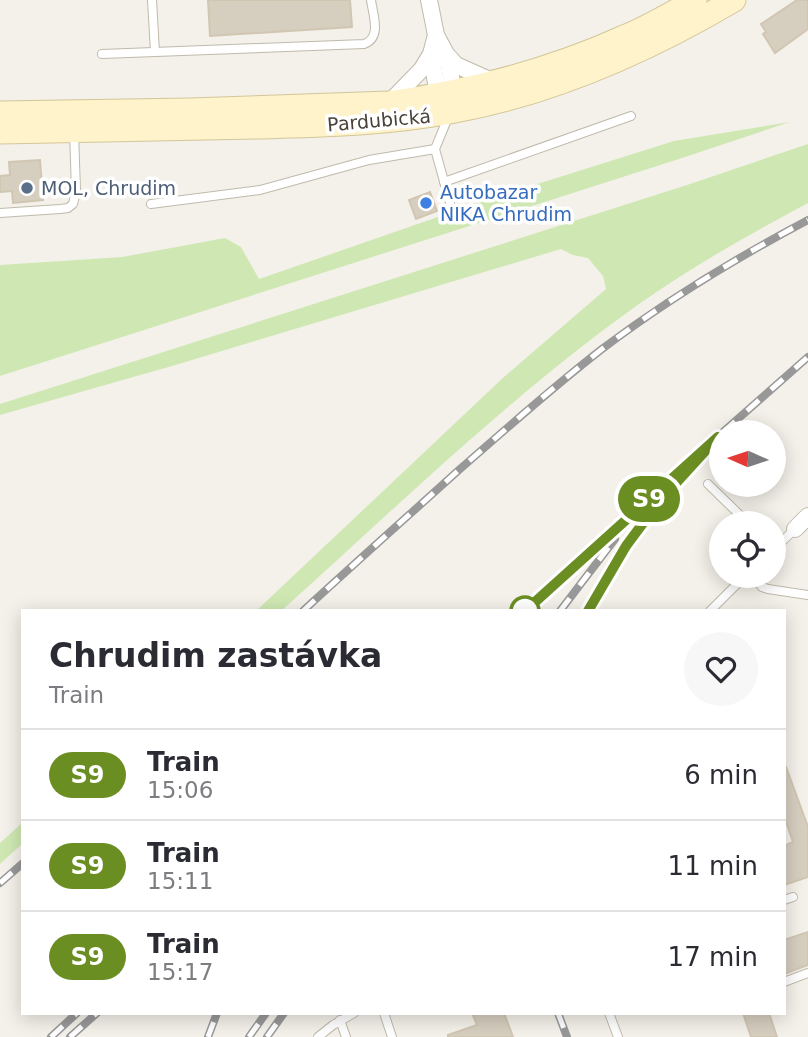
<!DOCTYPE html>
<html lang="en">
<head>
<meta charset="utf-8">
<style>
	body { margin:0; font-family:"DejaVu Sans",sans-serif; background:#f7f7f7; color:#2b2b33; height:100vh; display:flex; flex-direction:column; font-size:26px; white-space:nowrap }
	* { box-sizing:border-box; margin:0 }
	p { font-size:23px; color:#7c7c81 }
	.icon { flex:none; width:38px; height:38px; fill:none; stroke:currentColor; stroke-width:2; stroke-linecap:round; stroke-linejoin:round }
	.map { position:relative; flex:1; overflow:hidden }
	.drawer { position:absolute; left:21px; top:609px; width:765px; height:406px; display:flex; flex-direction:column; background:#fff; border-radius:0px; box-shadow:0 4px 18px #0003 }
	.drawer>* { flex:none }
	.badge { padding:0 14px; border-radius:23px; font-size:24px; line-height:46px }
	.needle { width:46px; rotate:273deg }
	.controls { position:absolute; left:709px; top:420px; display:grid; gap:14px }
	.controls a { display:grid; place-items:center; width:77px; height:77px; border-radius:50%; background:#fff; box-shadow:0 4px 18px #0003; font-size:35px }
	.map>.badge { position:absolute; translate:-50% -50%; box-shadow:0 0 0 4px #fff }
	.round { display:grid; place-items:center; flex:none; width:74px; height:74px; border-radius:37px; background:#f7f7f7 }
	.summary { display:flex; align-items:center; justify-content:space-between; height:119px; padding:0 28px }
	h1 { font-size:33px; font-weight:600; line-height:52px }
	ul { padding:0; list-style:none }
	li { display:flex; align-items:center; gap:21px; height:91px; padding:0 28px; border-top:2px solid #e1e1e2 }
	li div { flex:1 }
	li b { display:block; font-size:26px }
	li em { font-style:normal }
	li .badge { min-width:77px; font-weight:700; text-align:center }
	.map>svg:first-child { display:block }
</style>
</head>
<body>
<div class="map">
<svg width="808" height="1037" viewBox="0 0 808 1037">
	<rect width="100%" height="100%" fill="#f4f1ea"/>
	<!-- green -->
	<g fill="#cfe8b3">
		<polygon points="790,122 679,159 0,376 0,265 122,257 225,238 241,247 259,279 487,200 674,141"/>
		<path d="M 808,144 L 808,203 C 750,234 693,266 639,304 C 511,395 398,506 281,611 L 256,611 L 505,376 L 606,289 L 603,276 L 588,258 L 573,255 L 561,249 L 172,366 L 0,415 L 0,404 L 687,185 Z"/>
		<polygon points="23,822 23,843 0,864 0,843"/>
	</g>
	<!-- building -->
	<g fill="#d6cebf" stroke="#d1c6b2" stroke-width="2">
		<polygon points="208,0 350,0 352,27 210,36"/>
		<polygon points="797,0 808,0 808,29 775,53 763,34 766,32 761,24"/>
		<polygon points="40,160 43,200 13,203 12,191 0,192 0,176 10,175 9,162"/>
		<polygon points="430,192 437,211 416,219 409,200"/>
		<polygon points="784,767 786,767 808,827 808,877 784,885 784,846 793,842 784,816"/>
		<polygon points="808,932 808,965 784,974 784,940"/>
		<polygon points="472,1013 504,1013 513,1037 448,1037 448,1035 477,1025"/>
		<polygon points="743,1013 769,1013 777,1037 751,1037"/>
	</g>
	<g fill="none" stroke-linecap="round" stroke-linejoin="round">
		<defs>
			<g id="lane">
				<polyline points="152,0 155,52"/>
				<path d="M 102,54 L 364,44 C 382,38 373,15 371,0"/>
				<polyline points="449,115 435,149 450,203"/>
				<polyline points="444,182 631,116"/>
				<polyline points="151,204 260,190 369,160 435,149"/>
				<polyline points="0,213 60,209 68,208 73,204 76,191 74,132"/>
				<polyline points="708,484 748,523"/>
				<polyline points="774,549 795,529"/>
				<polyline points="753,576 762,587 768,589 808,595"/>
				<polyline points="710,611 745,576"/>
				<polyline points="784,900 793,897"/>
				<polyline points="784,982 808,973"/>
				<polyline points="384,1013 392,1037"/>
				<polyline points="609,1013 618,1037"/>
				<polyline points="340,1020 346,1037"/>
				<polyline points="318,1037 333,1025 354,1013"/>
			</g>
			<g id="street">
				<polyline points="429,0 436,35 445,52 449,65 452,83 446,94"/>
				<polyline points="431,54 436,83 446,94 447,100"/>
				<polyline points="446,54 456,65 494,82"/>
				<polyline points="389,103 422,69 431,54 436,35"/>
				<polyline points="795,529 808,516"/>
			</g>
			<g id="secondary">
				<path d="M 0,113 L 190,110 L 389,103 C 470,91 549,71 624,37 C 649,27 672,13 695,0"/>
				<path d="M 0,132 C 87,130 173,129 260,127 C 323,125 387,124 450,112 C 551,94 646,52 734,0"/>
			</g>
		</defs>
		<!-- lane casing -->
		<use href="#lane" stroke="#c0baac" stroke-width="10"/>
		<!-- street casing -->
		<use href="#street" stroke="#c0baac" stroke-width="18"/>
		<!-- secondary casing -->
		<use href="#secondary" stroke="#d3c69a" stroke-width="25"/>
		<!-- lane -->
		<use href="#lane" stroke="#fff" stroke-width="8"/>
		<!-- street -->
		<use href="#street" stroke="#fff" stroke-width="16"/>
		<!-- secondary -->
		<use href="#secondary" stroke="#fef3ca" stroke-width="23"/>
		<defs>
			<g id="rail">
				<polyline points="723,432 808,357"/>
				<path d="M 303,611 C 355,563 408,516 460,469 C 507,428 553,387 602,349 C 667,300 736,258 808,220"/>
				<polyline points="525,611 721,434"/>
				<polyline points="560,611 615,539"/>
				<polyline points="588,611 626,546 668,492"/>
				<polyline points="0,883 23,863"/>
				<polyline points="558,1013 567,1037"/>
				<polyline points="51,1037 77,1013"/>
				<polyline points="70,1037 97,1013"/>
				<polyline points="208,1037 217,1013"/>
				<polyline points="249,1037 266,1013"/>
				<polyline points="267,1037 284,1013"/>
			</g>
		</defs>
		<!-- rail casing -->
		<use href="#rail" stroke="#989898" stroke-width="8"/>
		<!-- rail -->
		<use href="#rail" stroke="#fff" stroke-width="5" stroke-dasharray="16" stroke-linecap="butt"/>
	</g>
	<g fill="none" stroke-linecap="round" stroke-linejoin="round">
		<defs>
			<polyline id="line" points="525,611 718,437 658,503 626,546 588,611"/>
		</defs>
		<!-- line casing -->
		<use href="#line" stroke="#fff" stroke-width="16"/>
		<!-- line -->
		<use href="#line" stroke="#6b8e23" stroke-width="10"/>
	</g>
	<!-- markers -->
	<circle fill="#5c6f8a" stroke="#fff" stroke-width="2.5" cx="27" cy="188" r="7"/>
	<circle fill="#3f7fe0" stroke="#fff" stroke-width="2.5" cx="426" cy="203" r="7"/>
	<circle fill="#fff" stroke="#6b8e23" stroke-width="3.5" cx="525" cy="611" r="14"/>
	<g text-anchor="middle" stroke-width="7" stroke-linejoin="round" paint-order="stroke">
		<!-- street labels -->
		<g font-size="19" fill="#484238" stroke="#fff">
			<text transform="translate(379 120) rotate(-5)" y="7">Pardubická</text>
		</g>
		<!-- service labels -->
		<g font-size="19" fill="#4e5e75" stroke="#fff" text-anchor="start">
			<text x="41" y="195">MOL, Chrudim</text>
		</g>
		<!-- shop labels -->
		<g font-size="19" fill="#366cbe" stroke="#fff" text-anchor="start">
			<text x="440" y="199">Autobazar<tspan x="440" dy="22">NIKA Chrudim</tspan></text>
		</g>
	</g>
</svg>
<div class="controls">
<a><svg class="needle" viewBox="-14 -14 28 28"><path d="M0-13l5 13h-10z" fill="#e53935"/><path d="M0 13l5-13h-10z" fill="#7c7c81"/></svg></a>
<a><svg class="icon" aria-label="locate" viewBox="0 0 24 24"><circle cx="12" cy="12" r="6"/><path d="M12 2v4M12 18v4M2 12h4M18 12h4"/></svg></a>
</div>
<b class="badge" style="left:649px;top:499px;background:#6b8e23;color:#fff">S9</b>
<section class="drawer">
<div class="summary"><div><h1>Chrudim zastávka</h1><p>Train</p></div><a class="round"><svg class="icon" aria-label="heart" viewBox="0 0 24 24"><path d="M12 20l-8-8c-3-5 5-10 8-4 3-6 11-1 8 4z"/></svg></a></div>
<ul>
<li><span class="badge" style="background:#6b8e23;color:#fff">S9</span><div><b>Train</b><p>15:06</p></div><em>6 min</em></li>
<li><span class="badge" style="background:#6b8e23;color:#fff">S9</span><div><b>Train</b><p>15:11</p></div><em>11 min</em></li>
<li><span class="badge" style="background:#6b8e23;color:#fff">S9</span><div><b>Train</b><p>15:17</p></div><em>17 min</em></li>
</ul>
</section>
</div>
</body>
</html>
